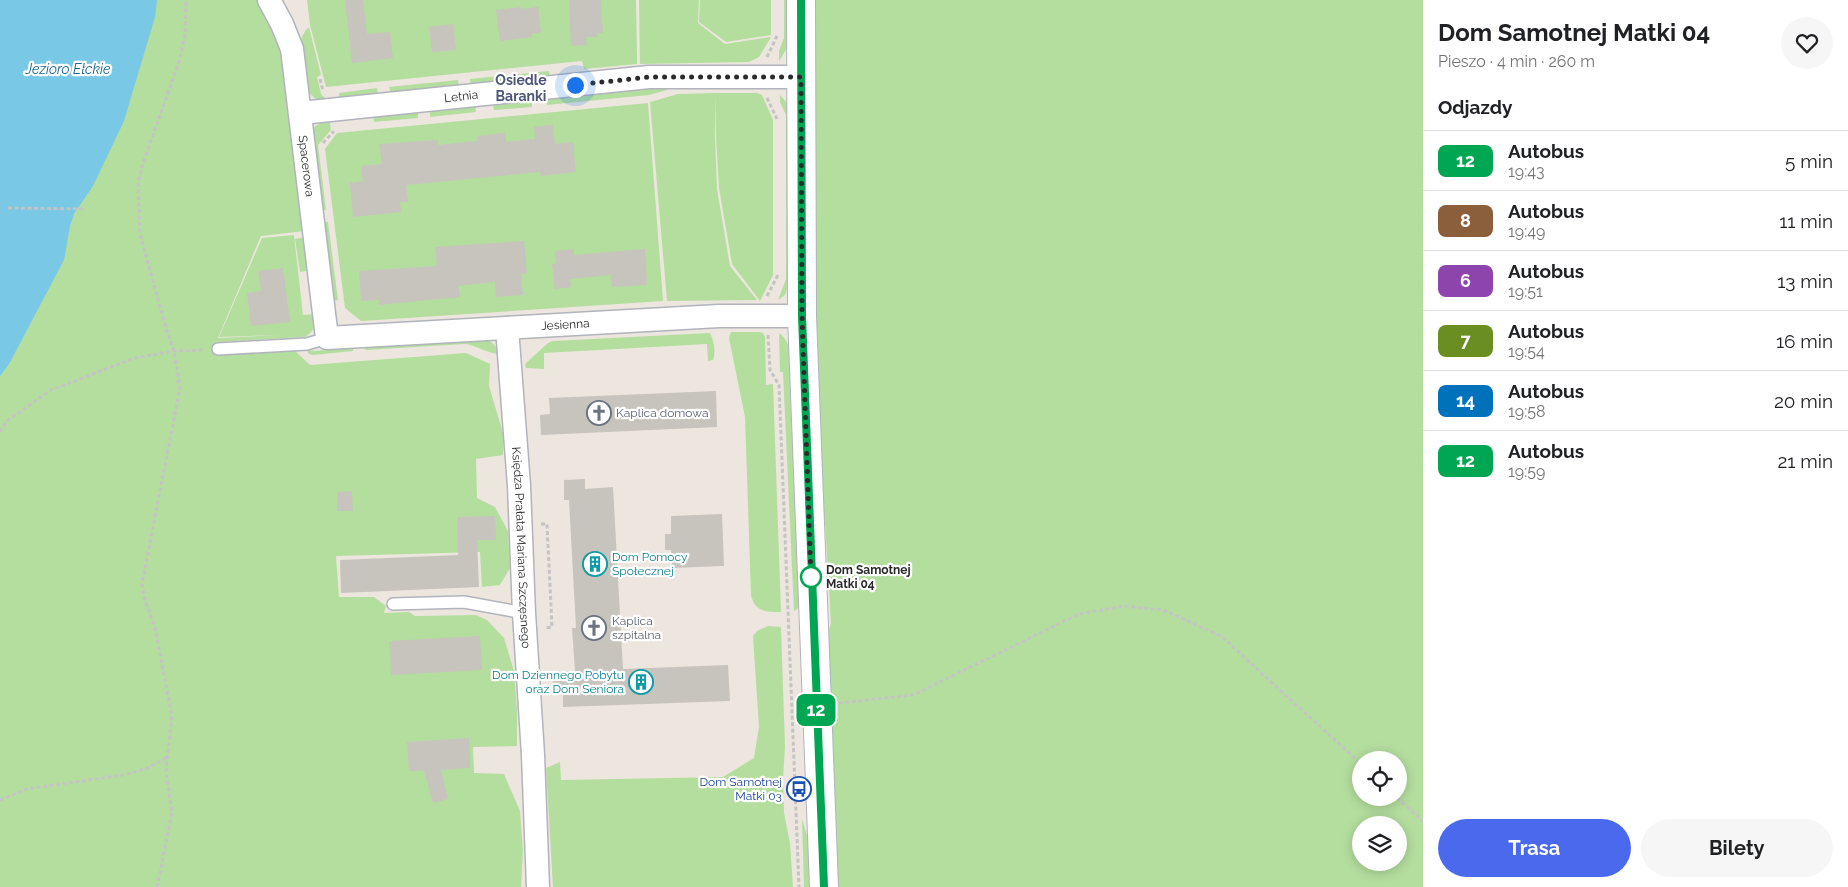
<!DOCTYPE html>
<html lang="pl">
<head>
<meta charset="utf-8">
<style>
	body { margin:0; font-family:Raleway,sans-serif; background:#f6f6f6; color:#202124; height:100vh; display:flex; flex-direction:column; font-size:19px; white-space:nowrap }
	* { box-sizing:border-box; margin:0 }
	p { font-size:16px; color:#757577 }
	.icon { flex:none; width:28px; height:28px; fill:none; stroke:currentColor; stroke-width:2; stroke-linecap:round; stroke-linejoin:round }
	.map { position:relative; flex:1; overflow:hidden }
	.sheet { display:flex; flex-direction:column; background:#fff; width:425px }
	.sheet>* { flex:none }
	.badge { padding:0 10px; border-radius:8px; font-size:18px; line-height:32px }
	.fabs { position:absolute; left:1352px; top:751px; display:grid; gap:10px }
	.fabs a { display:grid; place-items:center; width:55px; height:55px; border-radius:50%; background:#fff; box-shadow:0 2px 12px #0003; font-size:25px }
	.you { position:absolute; width:25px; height:25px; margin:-12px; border:4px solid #fff; border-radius:50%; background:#1a73e8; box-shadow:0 0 0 8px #1a73e833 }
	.map>.badge { position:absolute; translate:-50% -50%; box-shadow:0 0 0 2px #fff }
	h2 { padding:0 15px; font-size:19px; line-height:45px }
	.round { display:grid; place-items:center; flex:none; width:52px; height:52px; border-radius:26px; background:#f6f6f6 }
	.summary { display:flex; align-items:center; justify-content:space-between; height:85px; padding:0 15px }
	h1 { font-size:24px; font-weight:700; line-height:38px }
	.action { display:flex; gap:10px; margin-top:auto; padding:10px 15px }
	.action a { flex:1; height:58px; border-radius:30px; background:#4a69ed; color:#fff; font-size:20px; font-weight:700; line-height:58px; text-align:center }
	.action a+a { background:#f6f6f6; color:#202124 }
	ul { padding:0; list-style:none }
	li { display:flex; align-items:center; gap:15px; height:60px; padding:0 15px; border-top:1px solid #e0e0e0 }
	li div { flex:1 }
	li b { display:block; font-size:19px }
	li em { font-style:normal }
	li .badge { min-width:55px; font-weight:700; text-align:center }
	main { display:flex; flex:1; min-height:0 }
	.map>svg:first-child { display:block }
</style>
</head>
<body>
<main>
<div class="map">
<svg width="1423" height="887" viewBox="0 0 1423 887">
	<rect width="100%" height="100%" fill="#ece6de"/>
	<!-- green -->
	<g fill="#b4de9e" fill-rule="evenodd">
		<path d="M 77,0 L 259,0 L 282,50 L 305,231 L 261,236 L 218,338 L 280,335 L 219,337 L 262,238 L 294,235 L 303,315 L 316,314 C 315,324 315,331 305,337 L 218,342 L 218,339 L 218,354 L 293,349 L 310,365 L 466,353 L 490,364 L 489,386 L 503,433 L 503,455 L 476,459 L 477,498 L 495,507 L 508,531 L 510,568 L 500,585 L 482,587 L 480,552 L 336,556 L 339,597 L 374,597 L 386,606 L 384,613 L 409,612 L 415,616 L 476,615 L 487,620 L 504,638 L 514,671 L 517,710 L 517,746 L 473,747 L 474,773 L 504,774 L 520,811 L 523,850 L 521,887 L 0,887 L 0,239 L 74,214 L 87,194 Z"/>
		<polygon points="307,0 636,0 637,57 625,58 637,57 637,64 584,69 582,61 326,87 310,25"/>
		<polygon points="639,0 699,0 698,23 725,44 771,37 759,57 749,62 640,64"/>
		<polygon points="700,0 771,0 771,35 726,42 699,22"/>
		<polygon points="784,0 790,0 788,46 779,61 779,51 784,38"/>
		<path d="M 814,0 L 1423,0 L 1423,887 L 835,887 L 825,645 L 831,623 L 825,521 L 818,488 L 812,314 ZM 1361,760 L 1399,760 L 1399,798 L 1361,798 ZM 1361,825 L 1399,825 L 1399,862 L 1361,862 Z"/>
		<path d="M 309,27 L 321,75 L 317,77 L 321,94 L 328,101 C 318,101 314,99 308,91 C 304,71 291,43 309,27 Z"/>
		<polygon points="549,71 550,79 471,86 470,79"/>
		<polygon points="458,80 459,87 391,94 389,87"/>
		<polygon points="377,88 378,96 339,100 339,93"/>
		<polygon points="640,88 667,88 667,90 649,95 547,105 546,97"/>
		<polygon points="716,93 757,93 762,95 773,120 773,275 760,301 732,264 719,188 716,136"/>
		<polygon points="716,93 715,136 717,189 730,266 757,300 667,301 650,102 678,94"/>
		<polygon points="780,95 787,103 790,112 788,286 785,295 778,300 786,279 786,115 780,102"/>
		<polygon points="532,99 532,107 494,110 493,103"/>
		<polygon points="648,103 663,301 361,321 345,308 325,149 337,133"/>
		<polygon points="475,104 476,112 430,117 430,109"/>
		<polygon points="418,110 418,118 374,122 373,114"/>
		<polygon points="329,119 331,130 318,145 326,210 321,210 312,134 315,126"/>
		<polygon points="322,222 328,222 338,300 333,301"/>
		<polygon points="306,237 311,270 300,272 295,239"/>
		<path d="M 731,332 L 759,332 L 763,333 L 765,337 L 766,385 L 773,384 L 781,612 C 766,612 755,612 751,595 L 745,417 L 729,338 Z"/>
		<path d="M 710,333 C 714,341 716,352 713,360 L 708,361 L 707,344 L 544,353 L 544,369 L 526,368 L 525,364 L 548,343 L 553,341 Z"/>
		<path d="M 779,333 C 787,339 789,346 792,356 L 800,607 L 794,611 L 783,372 L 780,372 Z"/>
		<path d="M 480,339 C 491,340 495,343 499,354 C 488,354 476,345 465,344 L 365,350 L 365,346 Z"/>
		<polygon points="353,347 353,351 313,355 309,354 306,350 315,351"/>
		<polygon points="768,626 781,627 785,747 783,779 784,813 790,843 793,887 553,887 546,768 560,762 561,780 723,777 754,758 759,727 753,636 757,631"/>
		<polygon points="802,819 813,855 814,887 804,887"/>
	</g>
	<!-- water -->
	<polygon fill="#79c9e6" points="0,0 157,0 155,17 124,121 93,186 74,214 70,226 64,260 9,364 0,376"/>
	<!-- building -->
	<g fill="#c7c3bd">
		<polygon points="345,0 363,0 367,34 390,32 393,58 352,63"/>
		<polygon points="569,0 601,0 603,33 597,33 597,37 586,37 587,45 571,46"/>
		<polygon points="521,7 521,9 538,7 541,32 532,34 532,37 500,41 496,10"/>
		<polygon points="453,24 456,50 432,52 429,27"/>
		<polygon points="553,125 555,144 573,142 576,172 541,176 540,172 406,185 408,202 400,202 401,212 353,217 350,183 363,181 361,166 382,164 379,144 438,140 438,145 477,141 477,136 505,133 506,142 535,139 534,127"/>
		<polygon points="524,241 527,273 521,274 523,295 496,297 495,282 458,286 460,297 379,305 379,300 361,301 359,271 437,266 435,247"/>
		<polygon points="574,249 574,255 645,249 647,285 612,287 611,275 570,279 571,287 555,289 552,264 556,263 555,251"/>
		<polygon points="283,268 290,322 251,326 247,293 261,291 258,271"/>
		<polygon points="716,391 717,427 541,435 540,415 550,414 549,398"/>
		<polygon points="585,479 585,489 613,487 623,669 728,665 730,701 563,707 563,692 553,693 552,672 575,671 572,628 576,628 569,500 564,500 564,480"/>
		<polygon points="352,491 353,511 337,511 337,492"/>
		<polygon points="722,514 724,566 672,568 671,550 665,550 665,534 671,534 671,516"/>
		<polygon points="495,516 496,540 477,540 479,587 341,593 340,560 458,555 457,517"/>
		<polygon points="480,636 482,670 391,675 389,641"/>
		<polygon points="469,738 470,768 441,770 448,799 433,803 424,771 409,771 407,742"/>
	</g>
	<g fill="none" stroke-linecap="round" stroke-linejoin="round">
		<defs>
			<g id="lane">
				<polyline points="218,349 307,344 327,338"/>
				<polyline points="393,604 464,602 524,613"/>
			</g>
			<g id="street">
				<path id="s1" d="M 269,0 L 282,24 L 292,49 L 327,338 L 719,316 L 802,316"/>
				<path id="s2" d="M 301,113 L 649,77 L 801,77"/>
				<path id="s3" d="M 507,328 L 519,486 L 524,613 L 533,755 L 538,887"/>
			</g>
			<polyline id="secondary" points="801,0 802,316 824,887"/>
		</defs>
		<!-- lane casing -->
		<use href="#lane" stroke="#b1b4bd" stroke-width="14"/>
		<!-- street casing -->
		<use href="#street" stroke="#b1b4bd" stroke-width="25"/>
		<!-- secondary casing -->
		<use href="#secondary" stroke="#b1b4bd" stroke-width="30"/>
		<!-- path -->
		<g stroke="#c4c4c4" stroke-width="3" stroke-dasharray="4 2.5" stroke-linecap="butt">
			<polyline points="767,57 777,36"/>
			<polyline points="320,79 323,91"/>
			<polyline points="767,98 777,119"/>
			<polyline points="323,143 334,131"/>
			<polyline points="8,208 84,209"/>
			<polyline points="767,296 778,275"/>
			<polyline points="768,335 770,370 779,385 799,887"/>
			<polyline points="0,432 7,421 51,390 135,358 174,351 205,350"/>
			<polyline points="541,524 547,524 552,627 545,628"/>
			<polyline points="839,703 913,695 1079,614 1124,606 1163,610 1221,636 1361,764"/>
			<polyline points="1397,798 1423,821"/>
			<polyline points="0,800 27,789 123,775 148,768 166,758"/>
			<polyline points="157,887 172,813 166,771 172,716 155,627 145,601 142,584 180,388 174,351 166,328 140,234 138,183 143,163 179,62 185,35 186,0"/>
		</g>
		<!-- lane -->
		<use href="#lane" stroke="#fff" stroke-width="11"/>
		<!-- street -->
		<use href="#street" stroke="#fff" stroke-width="22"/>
		<!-- secondary -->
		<use href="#secondary" stroke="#fff" stroke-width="28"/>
	</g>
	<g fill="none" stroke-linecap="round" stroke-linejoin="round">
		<defs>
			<polyline id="line" points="801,0 802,316 824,887"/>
		</defs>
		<!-- line casing -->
		<use href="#line" stroke="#fff" stroke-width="11"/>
		<!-- line -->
		<use href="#line" stroke="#00a651" stroke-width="8"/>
		<!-- walk -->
		<polyline stroke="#2b2b2b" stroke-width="5" stroke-dasharray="0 9" points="575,85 649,77 801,77 802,316 811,579 811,577"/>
	</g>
	<!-- icons -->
	<defs>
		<symbol id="church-ring" viewBox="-11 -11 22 22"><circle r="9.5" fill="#fff" stroke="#6b7280" stroke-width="1.5"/><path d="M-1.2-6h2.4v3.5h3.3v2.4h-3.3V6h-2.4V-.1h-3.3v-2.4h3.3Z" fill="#6b7280"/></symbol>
		<symbol id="building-ring" viewBox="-11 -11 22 22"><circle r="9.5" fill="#fff" stroke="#0f9aa8" stroke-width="1.5"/><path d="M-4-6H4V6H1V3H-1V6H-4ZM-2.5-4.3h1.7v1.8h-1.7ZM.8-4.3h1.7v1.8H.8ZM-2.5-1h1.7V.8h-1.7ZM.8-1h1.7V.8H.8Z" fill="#0f9aa8"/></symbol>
		<symbol id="bus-ring" viewBox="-11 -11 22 22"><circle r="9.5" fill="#fff" stroke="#1a4fb4" stroke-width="1.5"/><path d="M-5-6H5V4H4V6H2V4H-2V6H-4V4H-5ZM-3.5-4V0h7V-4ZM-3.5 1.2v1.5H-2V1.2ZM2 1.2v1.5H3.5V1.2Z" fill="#1a4fb4"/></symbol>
	</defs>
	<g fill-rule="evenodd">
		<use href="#church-ring" x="585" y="399" width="28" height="28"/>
		<use href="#building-ring" x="581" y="550" width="28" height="28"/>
		<use href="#church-ring" x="580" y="614" width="28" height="28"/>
		<use href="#building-ring" x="627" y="668" width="28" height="28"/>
		<use href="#bus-ring" x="785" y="775" width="28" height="28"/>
	</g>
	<!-- markers -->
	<circle fill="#fff" stroke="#00a651" stroke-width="2.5" cx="811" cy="577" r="10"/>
	<g text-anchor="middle" stroke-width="4.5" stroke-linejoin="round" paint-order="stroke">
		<!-- street labels -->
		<g font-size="12" fill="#2b2b2b" stroke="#fff">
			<text dy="4" stroke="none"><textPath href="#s2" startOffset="161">Letnia</textPath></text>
			<text dy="4" stroke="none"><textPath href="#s1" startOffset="172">Spacerowa</textPath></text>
			<text dy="4" stroke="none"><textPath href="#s1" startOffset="584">Jesienna</textPath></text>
			<text dy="4" stroke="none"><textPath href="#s3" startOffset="220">Księdza Prałata Mariana Szczęsnego</textPath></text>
		</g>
		<!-- worship labels -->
		<g font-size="12" fill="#5b616d" stroke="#fff" text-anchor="start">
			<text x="616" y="417">Kaplica domowa</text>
			<text x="612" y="625">Kaplica<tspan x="612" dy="14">szpitalna</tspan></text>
		</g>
		<!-- culture labels -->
		<g font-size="12" fill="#0d838f" stroke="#fff" text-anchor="start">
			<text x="612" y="561">Dom Pomocy<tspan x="612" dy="14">Społecznej</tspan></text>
			<text x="624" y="679" text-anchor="end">Dom Dziennego Pobytu<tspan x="624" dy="14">oraz Dom Seniora</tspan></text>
		</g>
		<!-- stop labels -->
		<g font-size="12" font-weight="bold" fill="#2b2b2b" stroke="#fff" text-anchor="start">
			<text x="826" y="574">Dom Samotnej<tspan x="826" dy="14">Matki 04</tspan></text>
		</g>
		<!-- transit labels -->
		<g font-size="12" fill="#164399" stroke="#fff" text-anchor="end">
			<text x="782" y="786">Dom Samotnej<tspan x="782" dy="14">Matki 03</tspan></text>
		</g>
		<!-- water labels -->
		<g font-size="14" font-style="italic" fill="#176893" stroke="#fff">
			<text x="68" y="74">Jezioro Ełckie</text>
		</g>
		<!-- neighbourhood labels -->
		<g font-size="14" font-weight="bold" fill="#4e5678" stroke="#fff">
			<text x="521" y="85">Osiedle<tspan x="521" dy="16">Baranki</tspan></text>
		</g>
	</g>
</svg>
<div class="fabs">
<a><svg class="icon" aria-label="locate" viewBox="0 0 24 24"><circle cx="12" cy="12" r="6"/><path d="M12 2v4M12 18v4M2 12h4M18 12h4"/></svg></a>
<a><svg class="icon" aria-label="layers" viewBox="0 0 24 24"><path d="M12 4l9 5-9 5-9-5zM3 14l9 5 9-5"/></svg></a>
</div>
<div class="you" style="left:575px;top:85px"></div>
<b class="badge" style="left:816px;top:710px;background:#00a651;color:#fff">12</b>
</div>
<section class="sheet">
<div class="summary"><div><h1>Dom Samotnej Matki 04</h1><p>Pieszo · 4 min · 260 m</p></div><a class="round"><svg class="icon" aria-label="heart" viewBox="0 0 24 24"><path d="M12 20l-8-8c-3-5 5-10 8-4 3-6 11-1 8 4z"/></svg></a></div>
<h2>Odjazdy</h2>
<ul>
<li><span class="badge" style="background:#00a651;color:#fff">12</span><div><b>Autobus</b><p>19:43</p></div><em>5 min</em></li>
<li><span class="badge" style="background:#8b5e3c;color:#fff">8</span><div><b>Autobus</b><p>19:49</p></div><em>11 min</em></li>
<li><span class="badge" style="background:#8e44ad;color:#fff">6</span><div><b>Autobus</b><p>19:51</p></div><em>13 min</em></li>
<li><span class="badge" style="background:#6b8e23;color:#fff">7</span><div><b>Autobus</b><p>19:54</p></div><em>16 min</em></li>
<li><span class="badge" style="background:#0072bc;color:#fff">14</span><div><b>Autobus</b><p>19:58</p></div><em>20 min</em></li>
<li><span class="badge" style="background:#00a651;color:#fff">12</span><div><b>Autobus</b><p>19:59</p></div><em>21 min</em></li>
</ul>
<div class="action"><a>Trasa</a><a>Bilety</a></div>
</section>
</main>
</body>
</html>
